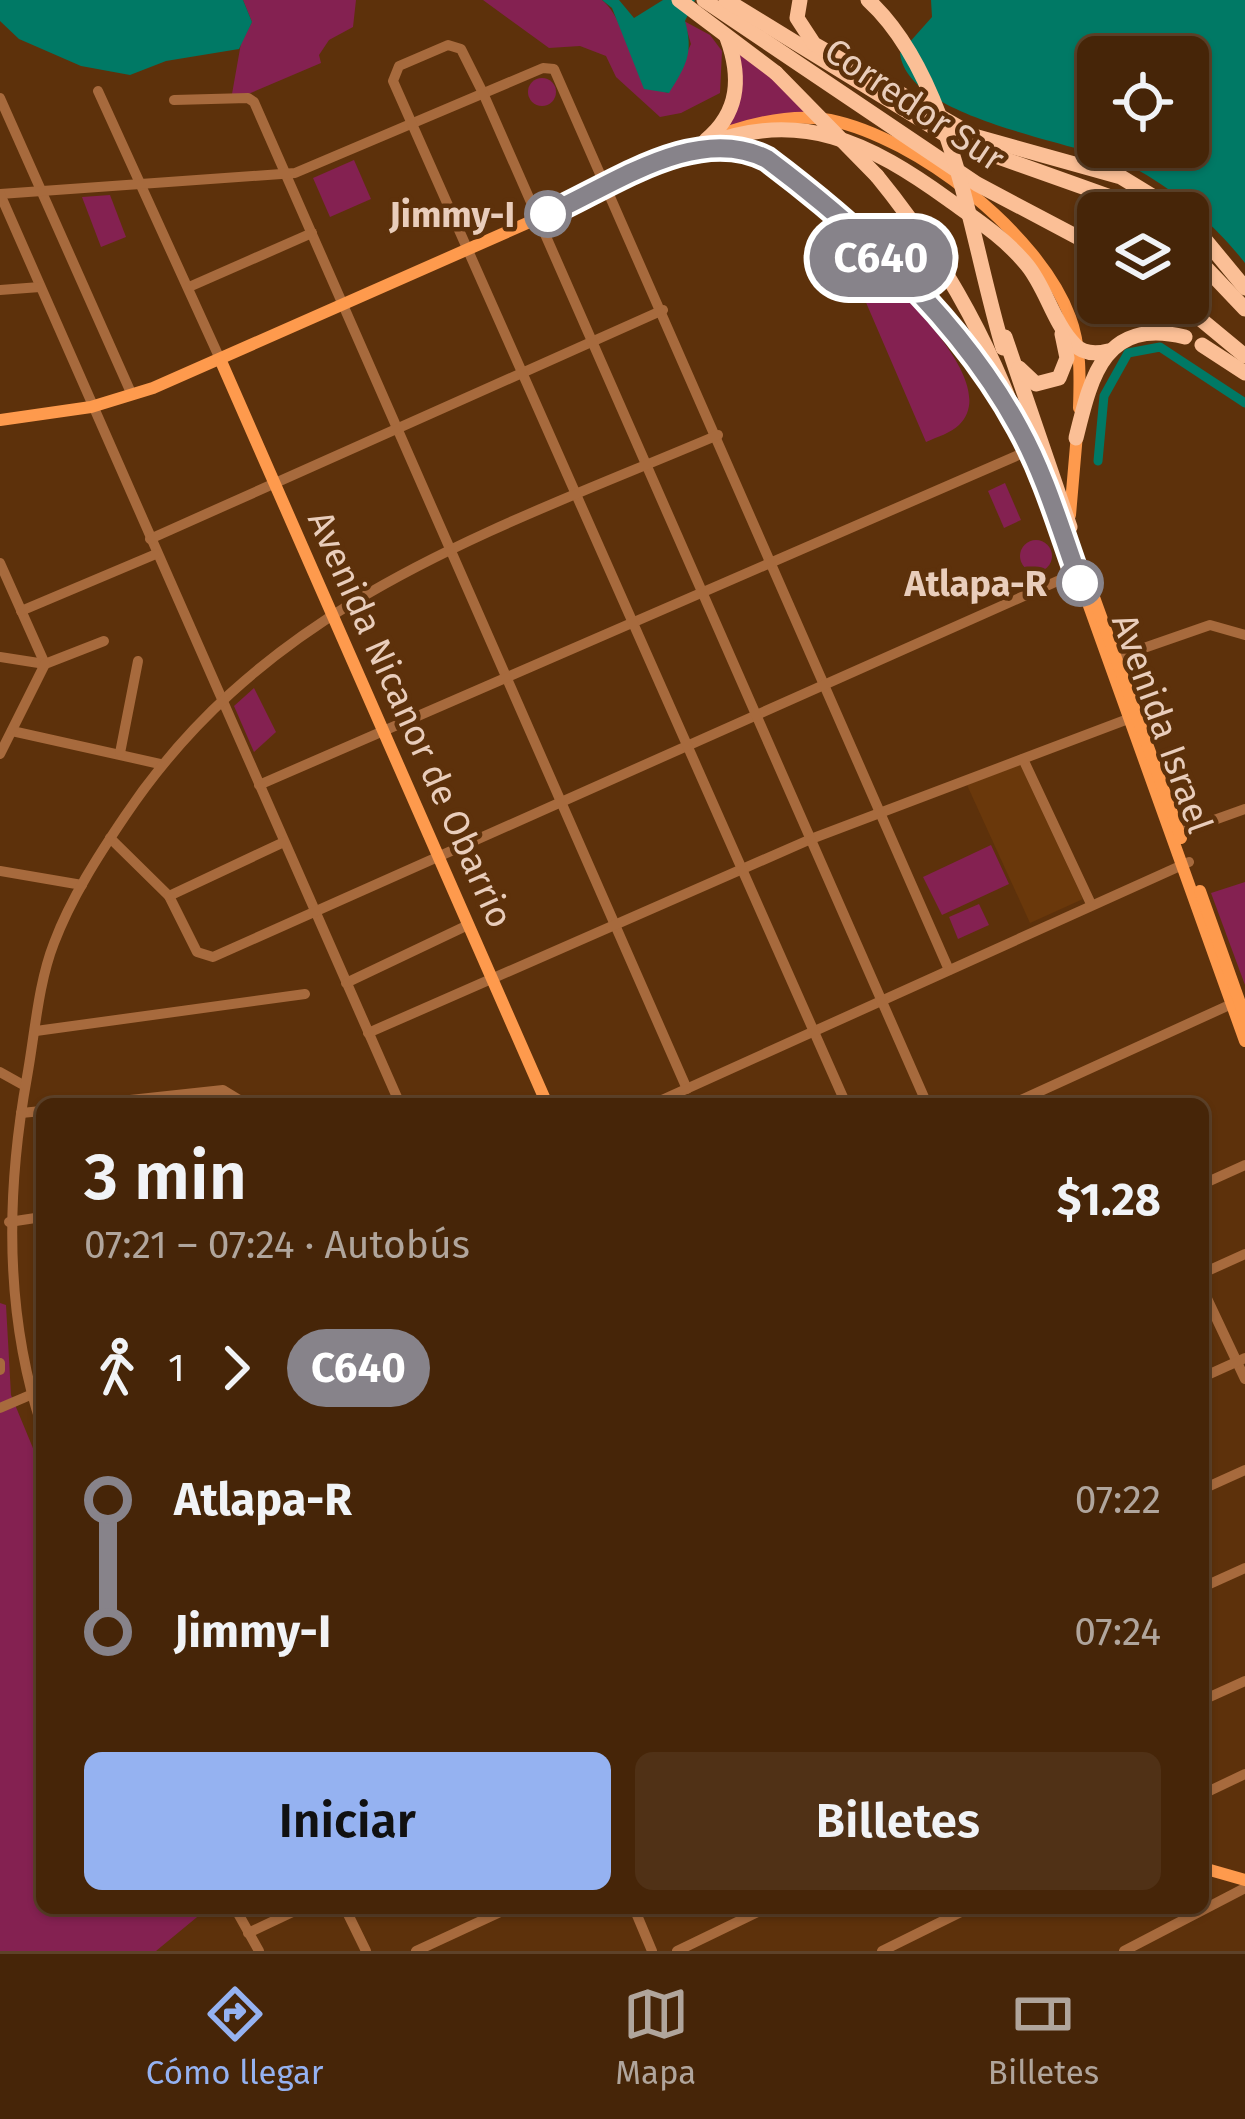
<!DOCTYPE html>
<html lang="es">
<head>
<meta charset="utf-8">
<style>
	body { margin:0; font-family:"Fira Sans",sans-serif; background:#503116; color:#f1f3f6; height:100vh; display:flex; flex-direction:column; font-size:45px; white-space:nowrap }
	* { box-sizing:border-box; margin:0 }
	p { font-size:39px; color:#b0a59c }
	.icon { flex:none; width:66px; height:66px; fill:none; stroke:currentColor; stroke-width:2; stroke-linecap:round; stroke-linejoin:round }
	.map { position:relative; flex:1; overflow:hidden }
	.sheet { position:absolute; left:36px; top:1098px; width:1173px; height:816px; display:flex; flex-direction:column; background:#462508; border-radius:18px; box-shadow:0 3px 9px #0004,0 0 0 3px #5e4229 }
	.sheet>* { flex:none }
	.badge { padding:0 24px; border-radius:39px; font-size:42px; line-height:78px }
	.tools { position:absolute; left:1077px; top:36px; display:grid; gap:24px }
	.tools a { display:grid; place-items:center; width:132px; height:132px; border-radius:18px; background:#462508; box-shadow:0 3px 9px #0004,0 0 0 3px #5e4229; font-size:60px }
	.map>.badge { position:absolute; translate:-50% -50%; box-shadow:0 0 0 6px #fff }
	.legs { display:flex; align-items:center; gap:18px; height:132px; padding:0 48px; font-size:39px }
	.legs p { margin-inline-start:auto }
	.head { display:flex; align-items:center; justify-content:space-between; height:204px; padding:0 48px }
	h1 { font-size:66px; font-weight:600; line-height:90px }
	.button { display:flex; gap:24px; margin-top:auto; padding:24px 48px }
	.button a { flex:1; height:138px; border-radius:18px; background:#95b2f1; color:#111; font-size:48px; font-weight:600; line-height:138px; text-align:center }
	.button a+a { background:#503116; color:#f1f3f6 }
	ul { padding:0 48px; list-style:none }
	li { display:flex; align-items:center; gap:42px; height:132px; font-size:45px }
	li i { display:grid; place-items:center; width:18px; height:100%; margin:0 15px; background:currentColor }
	li i::after { content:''; width:30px; height:30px; margin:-15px; border:9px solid; border-radius:50%; background:#462508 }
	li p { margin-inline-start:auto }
	li:first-child i { background:linear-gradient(#0000 50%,currentColor 0) }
	li:last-child i { background:linear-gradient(currentColor 50%,#0000 0) }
	.tab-bar { display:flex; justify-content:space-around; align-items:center; height:168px; border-top:3px solid #5e4229; background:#462508; font-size:33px; color:#b0a59c }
	.tab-bar a { display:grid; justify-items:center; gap:6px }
	.tab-bar .current { color:#95b2f1 }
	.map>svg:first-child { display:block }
</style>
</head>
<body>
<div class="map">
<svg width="1245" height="1951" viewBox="0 0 1245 1951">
	<rect width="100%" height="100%" fill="#5d310b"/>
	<!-- built -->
	<polygon fill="#6a380b" points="1020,764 1083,899 1030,923 967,785"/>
	<!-- green -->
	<g fill="#842151">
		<polygon points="243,0 356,0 353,27 329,40 319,55 321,63 246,95 232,94 241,43 252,22"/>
		<path d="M 483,0 L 602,0 C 630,23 627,81 668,93 L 691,44 L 684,21 L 710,35 L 722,51 L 720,93 L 681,113 L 660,117 L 616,77 L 606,56 L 580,46 L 549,48 Z"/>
		<polygon points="735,46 814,115 726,127"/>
		<circle cx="542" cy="92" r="14"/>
		<polygon points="354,160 371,199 330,217 313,178"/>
		<polygon points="110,195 126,237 101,247 82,197"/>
		<path d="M 845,240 C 875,269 1007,379 959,425 C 951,433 937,437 926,442 L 840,242 Z"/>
		<polygon points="1005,483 1021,520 1004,528 988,491"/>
		<circle cx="1036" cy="556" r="16"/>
		<polygon points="254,688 276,732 254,752 234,706"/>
		<polygon points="991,845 1009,884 942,915 923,877"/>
		<polygon points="1245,882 1245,985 1211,893"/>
		<polygon points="979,904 989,925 958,939 949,917"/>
		<polygon points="0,1303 6,1305 11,1395 42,1470 42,1908 208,1908 156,1951 0,1951"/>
	</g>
	<!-- water -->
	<g fill="#007965" fill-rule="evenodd">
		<polygon points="0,0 243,0 252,22 239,49 166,61 130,75 81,66 19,39 0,21"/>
		<path d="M 602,0 L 619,0 L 634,18 L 663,0 L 695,0 L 685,21 C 694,53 686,66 669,93 L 644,89 L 612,8 Z"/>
		<path d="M 931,0 L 1245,0 L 1245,263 C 1216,226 1175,189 1132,167 C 1083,142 907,121 900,53 L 932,17 ZM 1098,57 L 1188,57 L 1188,147 L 1098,147 Z"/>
	</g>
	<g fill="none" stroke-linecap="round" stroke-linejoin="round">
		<!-- canal -->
		<polyline stroke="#007965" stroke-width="9" points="1098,461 1104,396 1128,353 1160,347 1245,403"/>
		<!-- minor -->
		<g stroke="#a76a3d" stroke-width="10">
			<polyline points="98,91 220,359"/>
			<polyline points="0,98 132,395"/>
			<polyline points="174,100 248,98 254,102 687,1089"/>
			<polyline points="0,194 295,173 543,68 554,69 949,970"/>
			<polyline points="0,194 400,1104"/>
			<polyline points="189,287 312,233"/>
			<polyline points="0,290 40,287"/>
			<polyline points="150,539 663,310"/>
			<polyline points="0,563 45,664"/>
			<polyline points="21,611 156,554"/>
			<polyline points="0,657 45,664"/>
			<polyline points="1118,657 1210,625 1245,635"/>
			<polyline points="45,664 104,641"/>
			<polyline points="12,731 160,764"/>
			<polyline points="120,753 138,661"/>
			<polyline points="0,754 45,664"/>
			<polyline points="1023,759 1091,904"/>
			<polyline points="259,785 1030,450"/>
			<polyline points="1175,834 1245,809"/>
			<polyline points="110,838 169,896 197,952 213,957 1080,571"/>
			<polyline points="0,871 82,885"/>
			<polyline points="169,896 284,842"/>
			<polyline points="346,983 468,925"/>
			<polyline points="36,1031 305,994"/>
			<polyline points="368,1033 811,839 1136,716"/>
			<polyline points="0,1072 25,1086"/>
			<polyline points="93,1104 223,1090 246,1104"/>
			<polyline points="653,1104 1189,862"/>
			<polyline points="846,1104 393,81 399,66 448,45 461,49 483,93 927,1104"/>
			<polyline points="1012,1104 1236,1002"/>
			<polyline points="21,1113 42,1111"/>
			<polyline points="1203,1184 1245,1165"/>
			<polyline points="9,1222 42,1217"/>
			<polyline points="1203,1273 1245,1254"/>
			<polyline points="1203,1290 1245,1379"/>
			<polyline points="0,1363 0,1370"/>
			<polyline points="1203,1377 1245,1358"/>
			<polyline points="0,1408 42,1390"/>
			<path d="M 42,1427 C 4,1313 6,1193 27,1077 C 35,1033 38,984 54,943 C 71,898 98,856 125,816 C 269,601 489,532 718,435"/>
			<polyline points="1203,1489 1245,1470"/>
			<polyline points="1203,1587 1245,1568"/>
			<polyline points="1203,1700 1245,1681"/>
			<polyline points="1203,1794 1245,1774"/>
			<polyline points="235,1908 259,1951"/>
			<polyline points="345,1908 366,1951"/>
			<polyline points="634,1908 652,1951"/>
			<polyline points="248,1933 301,1908"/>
			<polyline points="416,1951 509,1908"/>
			<polyline points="677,1951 766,1908"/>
			<polyline points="882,1951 969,1908"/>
			<polyline points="1124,1951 1245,1888"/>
		</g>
		<!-- major -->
		<g stroke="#fe9a4d" stroke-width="12">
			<path d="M 731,131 C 762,121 797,114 830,120 C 917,138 1039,233 1070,317 C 1081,346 1080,378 1079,408"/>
			<polyline points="220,359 547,1104"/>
			<path d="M 0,420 L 91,407 L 153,388 L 702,146 C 759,140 794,181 834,216 C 928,299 1000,382 1050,497 L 1245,1041"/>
			<polyline points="1070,515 1077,434"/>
			<polyline points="1082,564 1181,838"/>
			<polyline points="1200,891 1245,1017"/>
			<polyline points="1203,1868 1245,1880"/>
		</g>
		<!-- highway -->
		<g stroke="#fbbf96" stroke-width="15">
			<polyline points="679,0 776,73"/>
			<polyline points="704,0 977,184 1098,248"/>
			<polyline points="726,0 959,143 1122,201 1141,213"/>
			<polyline points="800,0 797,18 814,44 974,136 1121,177 1180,213"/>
			<path d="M 706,140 C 740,112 741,76 727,38"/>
			<path d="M 702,146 C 800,107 870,143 949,200 C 977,220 1005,238 1027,265 C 1046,288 1053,322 1074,344 C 1083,354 1096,354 1108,351"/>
			<path d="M 877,176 C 940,253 986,334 1020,428"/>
			<polyline points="1188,219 1245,288"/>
			<polyline points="1188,249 1245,309"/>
			<polyline points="1181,303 1245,356"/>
			<polyline points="1005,337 1070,527"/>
			<polyline points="1202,345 1245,373"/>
			<polyline points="1019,368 1036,384 1059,378 1067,358 1062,334"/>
			<path d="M 1076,438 C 1091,377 1104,317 1185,337"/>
		</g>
		<!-- highway-bridge -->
		<g stroke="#fbbf96" stroke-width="15">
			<path d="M 868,0 C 953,78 970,239 1003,348"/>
			<polyline points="776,73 877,176"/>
		</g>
	</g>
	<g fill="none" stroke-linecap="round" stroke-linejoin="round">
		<defs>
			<path id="line-1" d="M 548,214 C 613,185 697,123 767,159 C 863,231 961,321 1019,428 C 1046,477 1061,531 1080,583"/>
		</defs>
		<!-- line-1 casing -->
		<use href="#line-1" stroke="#fff" stroke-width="27"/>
		<!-- line-1 -->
		<use href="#line-1" stroke="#87838a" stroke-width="18"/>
	</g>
	<!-- markers -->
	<g fill="#fff" stroke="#87838a" stroke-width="6">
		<circle cx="548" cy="214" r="21"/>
		<circle cx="1080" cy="583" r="21"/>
	</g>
	<g text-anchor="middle" stroke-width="9" stroke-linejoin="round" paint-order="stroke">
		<!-- street labels -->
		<g font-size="36" fill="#e9cdbb" stroke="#5d310b">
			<text transform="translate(915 104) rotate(34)" y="13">Corredor Sur</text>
			<text transform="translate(411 719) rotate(66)" y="13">Avenida Nicanor de Obarrio</text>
			<text transform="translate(1163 723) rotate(70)" y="13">Avenida Israel</text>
		</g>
		<!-- stop labels -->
		<g font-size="36" font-weight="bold" fill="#e9cdbb" stroke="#5d310b" text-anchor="end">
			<text x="515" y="227">Jimmy-I</text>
			<text x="1047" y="596">Atlapa-R</text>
		</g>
	</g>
</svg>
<div class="tools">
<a><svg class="icon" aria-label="locate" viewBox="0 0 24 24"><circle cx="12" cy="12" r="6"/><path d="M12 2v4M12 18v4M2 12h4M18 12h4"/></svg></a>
<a><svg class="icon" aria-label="layers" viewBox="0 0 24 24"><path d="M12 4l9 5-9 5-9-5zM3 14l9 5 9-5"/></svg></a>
</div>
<b class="badge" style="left:881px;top:258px;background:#87838a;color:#fff">C640</b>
<section class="sheet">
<div class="head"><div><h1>3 min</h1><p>07:21 – 07:24 · Autobús</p></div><b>$1.28</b></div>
<div class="legs"><svg class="icon" aria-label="walk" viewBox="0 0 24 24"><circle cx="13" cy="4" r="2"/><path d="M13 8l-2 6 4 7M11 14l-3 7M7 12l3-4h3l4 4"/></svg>1<svg class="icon" aria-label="forward" viewBox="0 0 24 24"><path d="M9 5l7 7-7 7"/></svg><b class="badge" style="background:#87838a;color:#fff">C640</b></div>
<ul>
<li><i style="color:#87838a"></i><b>Atlapa-R</b><p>07:22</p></li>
<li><i style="color:#87838a"></i><b>Jimmy-I</b><p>07:24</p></li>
</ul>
<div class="button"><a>Iniciar</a><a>Billetes</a></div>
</section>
</div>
<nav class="tab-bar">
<a class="current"><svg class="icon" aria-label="directions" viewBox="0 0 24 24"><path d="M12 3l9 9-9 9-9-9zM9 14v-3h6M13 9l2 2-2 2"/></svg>Cómo llegar</a>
<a><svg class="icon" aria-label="map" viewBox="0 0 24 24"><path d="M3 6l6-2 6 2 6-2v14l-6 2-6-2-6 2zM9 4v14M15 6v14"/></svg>Mapa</a>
<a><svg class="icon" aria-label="tickets" viewBox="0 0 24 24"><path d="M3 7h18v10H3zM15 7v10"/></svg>Billetes</a>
</nav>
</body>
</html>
